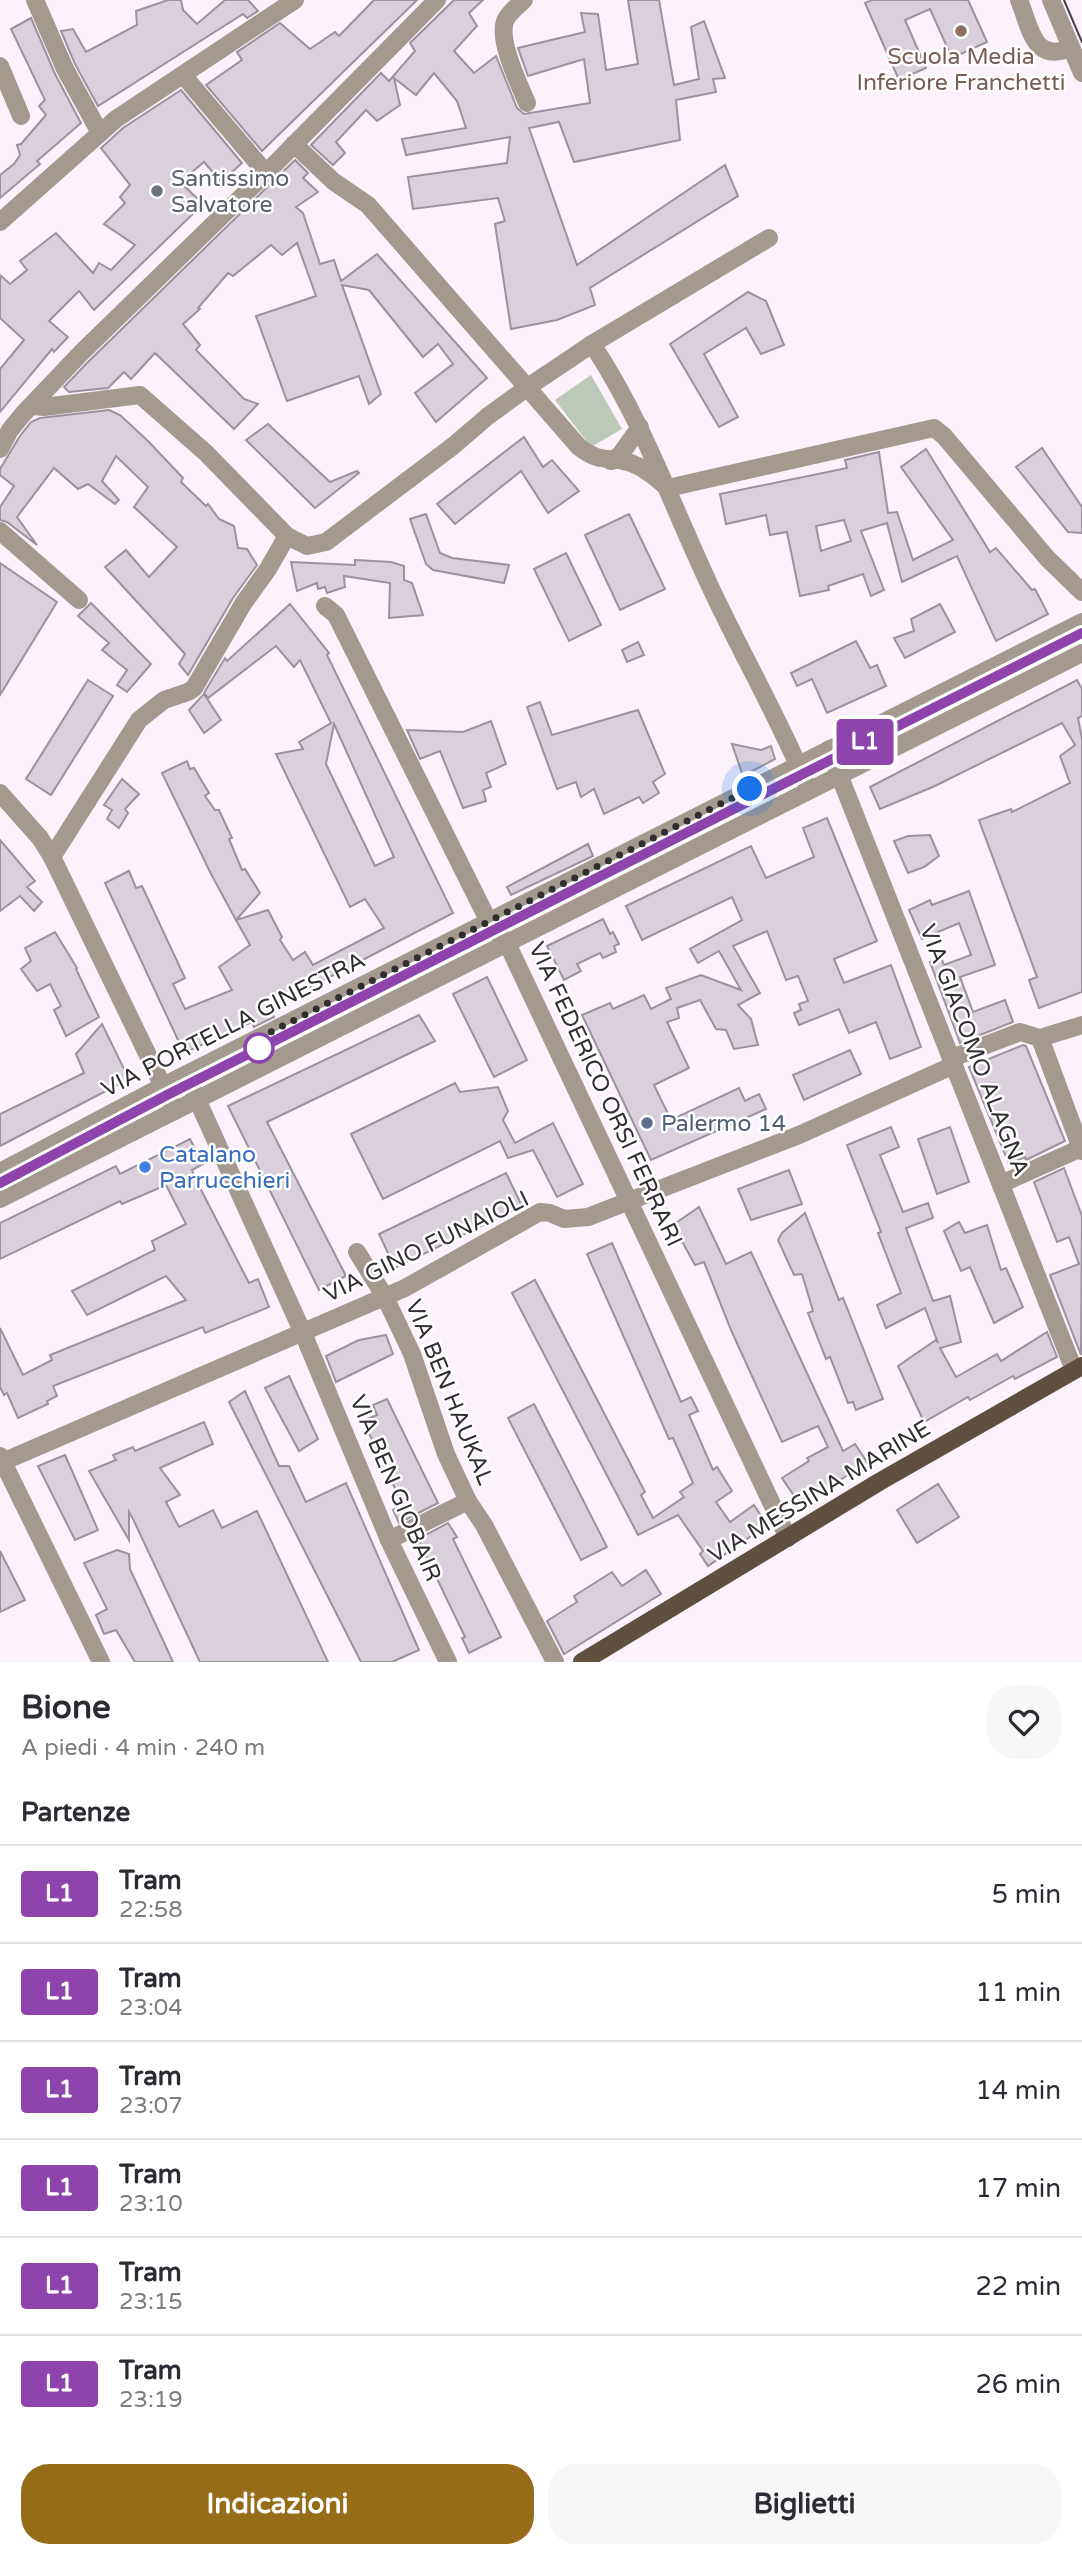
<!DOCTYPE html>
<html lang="it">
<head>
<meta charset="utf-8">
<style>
	body { margin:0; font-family:"Varela Round",sans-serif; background:#f7f7f7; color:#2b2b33; height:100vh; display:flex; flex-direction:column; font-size:26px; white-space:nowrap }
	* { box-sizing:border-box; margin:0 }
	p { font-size:23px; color:#7c7c81 }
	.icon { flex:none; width:38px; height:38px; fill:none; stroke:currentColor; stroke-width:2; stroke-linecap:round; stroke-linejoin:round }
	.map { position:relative; height:1662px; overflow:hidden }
	.drawer { display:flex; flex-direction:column; background:#fff; flex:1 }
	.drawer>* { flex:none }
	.badge { padding:0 14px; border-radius:5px; font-size:24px; line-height:46px }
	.you { position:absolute; width:35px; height:35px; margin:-18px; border:5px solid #fff; border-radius:50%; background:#1a73e8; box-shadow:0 0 0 10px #1a73e833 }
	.map>.badge { position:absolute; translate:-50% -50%; box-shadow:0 0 0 4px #fff }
	h2 { padding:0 21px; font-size:26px; line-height:63px }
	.round { display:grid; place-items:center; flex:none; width:74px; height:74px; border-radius:28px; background:#f7f7f7 }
	.head { display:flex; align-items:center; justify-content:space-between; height:119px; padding:0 21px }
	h1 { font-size:33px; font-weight:700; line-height:52px }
	.cta { display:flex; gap:14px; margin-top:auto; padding:14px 21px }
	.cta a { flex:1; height:80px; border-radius:28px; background:#956c17; color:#fff; font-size:28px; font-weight:700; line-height:80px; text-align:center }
	.cta a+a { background:#f7f7f7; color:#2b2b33 }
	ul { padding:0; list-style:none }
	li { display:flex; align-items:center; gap:21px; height:98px; padding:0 21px; border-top:2px solid #e1e1e2 }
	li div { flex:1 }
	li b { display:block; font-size:26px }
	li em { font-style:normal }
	li .badge { min-width:77px; font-weight:700; text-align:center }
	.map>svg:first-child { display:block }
</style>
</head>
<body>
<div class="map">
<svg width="1082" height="1662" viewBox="0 0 1082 1662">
	<rect width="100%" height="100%" fill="#fbf2fc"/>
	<!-- green -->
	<polygon fill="#bcc8b8" points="591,375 622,429 591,447 555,400"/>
	<!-- building -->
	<g fill="#d9d0db" stroke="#9a929c" stroke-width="2" fill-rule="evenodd">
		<polygon points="168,0 181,0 183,10 197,24 225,0 248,0 258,11 247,18 243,14 98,106 75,64 61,31 73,29 86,52 137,25 136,11"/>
		<polygon points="374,0 417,0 262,151 206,85 242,60 237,52 280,23 310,49 335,32 339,36"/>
		<polygon points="454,0 483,0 469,13 477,26 454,51 474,73 496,56 517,108 524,114 590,103 584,59 528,76 518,48 585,32 581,13 598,14 606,70 638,64 628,0 659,0 674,85 699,79 691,27 704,21 725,78 713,79 716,92 676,100 680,140 574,162 559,122 529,128 577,265 725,165 738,196 590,288 595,305 557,320 511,329 495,224 505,221 498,198 413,209 408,177 507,163 510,137 406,155 402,139 466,128 457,101 434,73 416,95 394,78 400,105 377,121 366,110 336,142 345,153 333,165 311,145 381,73 389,81 415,51 410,43"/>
		<polygon points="872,0 968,0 987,42 952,58 930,9 905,20 926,68 899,80 865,3"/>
		<polygon points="31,18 55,74 81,123 37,161 40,164 0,198 0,175 14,164 20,155 17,145 21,144 46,115 39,106 45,100 11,29"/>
		<polygon points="181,90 242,163 221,182 204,162 180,182 203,204 94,310 79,291 49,321 68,337 54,352 52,349 0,412 0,369 24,340 0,318 0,275 10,284 27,270 20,261 56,233 93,273 99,263 111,270 135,245 104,224 125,203 120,197 130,185 101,148 123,128"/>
		<polygon points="295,160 308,173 303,178 318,192 296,207 303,213 320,264 334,260 341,281 377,254 487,378 436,422 415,393 453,364 438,344 423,357 369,290 342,285 381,394 369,404 359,376 287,401 256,316 316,296 297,243 282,255 271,245 233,276 228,273 198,308 200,309 183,324 200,345 196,350 244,399 258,404 234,429 155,353 131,379 124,372 108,388 69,392 64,387 88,362"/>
		<polygon points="748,292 766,301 784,345 761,354 746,328 704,354 738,417 719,427 670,344"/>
		<polygon points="109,410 120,415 148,441 183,478 181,482 206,506 208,504 219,519 234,526 238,548 247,549 257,565 233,598 188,675 179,664 185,654 105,567 126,550 149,577 177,547 134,507 148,487 116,456 102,481 119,500 115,504 88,484 78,489 54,468 17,517 37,545 7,522 0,520 0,507 14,486 0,475 0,469 20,436 31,422 40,418"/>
		<polygon points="268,424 330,482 357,471 359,473 315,508 246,440"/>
		<polygon points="524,437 543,467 552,460 579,491 548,513 521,471 455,524 437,504"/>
		<polygon points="1042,448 1082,507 1082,533 1068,532 1016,467"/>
		<path d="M 926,449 L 990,552 L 996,548 L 1032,590 L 1035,589 L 1048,614 L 996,641 L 957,556 L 902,582 L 887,523 L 861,531 L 884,590 L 871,596 L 863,574 L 828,586 L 829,590 L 800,596 L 787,532 L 770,535 L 766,515 L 726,524 L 720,494 L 847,468 L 845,460 L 879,452 L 888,513 L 897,512 L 913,560 L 953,540 L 901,467 ZM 844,520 L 851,541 L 821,551 L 816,526 Z"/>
		<polygon points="426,514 440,553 452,558 509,565 504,583 433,570 426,564 410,519"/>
		<polygon points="629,514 665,589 620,610 585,535"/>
		<polygon points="566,553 601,625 569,641 534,569"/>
		<polygon points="355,560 391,562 404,566 404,580 412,583 423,615 389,618 390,583 344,576 345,587 327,593 325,587 318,589 317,583 297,591 291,562 355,565"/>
		<polygon points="0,563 57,602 0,695"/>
		<polygon points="91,603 151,664 127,692 117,685 127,670 102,650 109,643 78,616"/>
		<path d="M 290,604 L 329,653 L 327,655 L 453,913 L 270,1008 L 274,1017 L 254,1027 L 252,1022 L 184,1053 L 105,883 L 129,871 L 136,888 L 142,886 L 185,978 L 173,984 L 185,1009 L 232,990 L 219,967 L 250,945 L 236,920 L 268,910 L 282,937 L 280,940 L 293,960 L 305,952 L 313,965 L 384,928 L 365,899 L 350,907 L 276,754 L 303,749 L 299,742 L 331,723 L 300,660 L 294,667 L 276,646 L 208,698 L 204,693 L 225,658 L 227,661 ZM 334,724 L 394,857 L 375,866 L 326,764 Z"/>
		<polygon points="940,604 955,632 905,658 894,638 914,631 911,619"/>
		<polygon points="856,641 870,668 877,665 886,686 827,713 812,679 797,686 791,673"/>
		<polygon points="638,642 644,655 627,662 622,650"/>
		<polygon points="88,680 113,696 51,795 26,779"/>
		<polygon points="1077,680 1082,689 1082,716 1078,718 1082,739 1082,992 1039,1008 1029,980 1037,977 979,820 1011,809 1012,812 1070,783 1060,756 1075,745 1062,723 935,786 880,809 870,787"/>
		<polygon points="204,694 221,720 204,733 189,710"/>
		<polygon points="540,702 552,735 638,710 665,774 653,782 659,793 643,803 639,797 604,814 594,789 581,797 576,782 557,789 527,707"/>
		<polygon points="491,721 506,764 486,773 491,787 483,790 486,801 463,808 440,751 420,759 407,730 463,732"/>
		<polygon points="732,744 761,750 771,746 775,759 743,776"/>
		<polygon points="187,761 190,769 194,768 209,793 205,796 215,810 219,810 232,838 229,839 242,870 245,869 260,893 236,920 211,874 162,773"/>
		<polygon points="122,779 139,794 125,809 128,813 119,828 107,819 112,810 104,805"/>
		<polygon points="827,818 877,941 834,959 844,983 891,965 921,1047 890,1059 876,1022 849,1033 839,1009 799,1025 794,1013 801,1010 799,1004 808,1001 798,976 786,980 767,931 733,946 760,993 738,1005 751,1019 758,1045 734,1049 726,1030 716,1029 700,1000 677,1008 679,1018 667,1022 689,1068 654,1085 671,1120 739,1088 745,1101 759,1094 766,1109 651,1160 582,1015 610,1003 613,1009 644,995 651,1009 671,999 666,988 701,975 741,990 719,951 698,963 690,949 742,920 732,897 642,940 626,906 751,846 766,878 814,857 803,828"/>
		<polygon points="930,835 939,856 924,867 908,873 894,841 908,836"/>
		<polygon points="0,840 35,881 27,887 42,902 34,911 20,896 0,911"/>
		<polygon points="588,844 593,856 511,895 507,887"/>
		<polygon points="969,891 995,965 960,977 973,1012 1005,1000 1013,1022 960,1043 930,962 941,958 944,965 971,955 959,923 922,939 909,910 930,900 932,905"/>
		<polygon points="603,919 610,934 613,932 619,944 614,946 616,952 603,958 600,953 577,964 581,971 564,980 547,946"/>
		<polygon points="55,932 77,968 76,969 99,1017 66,1036 54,1010 61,1006 50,984 37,991 21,969 31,961 25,948"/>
		<polygon points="487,977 527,1060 494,1077 453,994"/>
		<polygon points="419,1015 435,1041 267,1122 346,1276 319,1290 228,1106"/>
		<polygon points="102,1024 129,1079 0,1146 0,1114 84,1073 76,1054"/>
		<polygon points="1023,1045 1026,1046 1065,1141 1026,1160 1025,1157 1009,1164 969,1067"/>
		<polygon points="850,1050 861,1074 804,1100 793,1075"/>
		<polygon points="455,1083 460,1092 498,1087 508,1111 503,1120 515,1143 553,1123 583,1184 557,1197 533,1150 508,1158 500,1141 383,1199 351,1134"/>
		<polygon points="891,1127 899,1147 880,1155 903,1212 928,1203 933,1218 906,1228 933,1301 950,1296 961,1342 940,1348 956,1377 997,1354 1001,1361 1047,1332 1057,1357 1015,1379 1013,1376 970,1400 968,1397 924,1422 898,1366 936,1340 938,1343 925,1308 886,1328 877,1305 901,1293 878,1233 881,1232 847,1145"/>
		<polygon points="950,1127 969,1182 937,1194 918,1139"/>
		<polygon points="190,1139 203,1164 192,1170 196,1180 249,1283 258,1279 269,1307 205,1333 203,1327 53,1386 57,1396 47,1401 48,1404 18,1418 7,1393 4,1395 0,1387 0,1328 23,1375 52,1360 50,1355 186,1300 166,1276 87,1315 72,1291 155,1250 152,1241 186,1224 166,1185 122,1204 120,1201 0,1259 0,1223 116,1166 120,1174"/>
		<polygon points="1064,1168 1082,1216 1081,1355 1050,1275 1079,1264 1069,1237 1057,1242 1034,1182"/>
		<polygon points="789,1170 802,1204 751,1220 738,1189"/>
		<polygon points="506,1173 522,1206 395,1268 379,1234"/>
		<polygon points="699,1207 726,1264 751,1252 843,1451 855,1444 867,1462 801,1506 782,1478 809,1461 807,1458 828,1447 818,1426 782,1442 731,1330 704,1262 695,1265 673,1225"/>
		<polygon points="805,1213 839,1300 843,1298 883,1399 856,1410 853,1402 848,1403 830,1357 826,1359 808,1313 813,1311 802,1274 794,1275 778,1240 782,1233"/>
		<polygon points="959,1222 965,1233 987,1225 1001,1270 1006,1268 1023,1307 994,1323 970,1267 961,1271 944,1231"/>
		<polygon points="612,1243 681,1402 691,1397 698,1411 689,1415 713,1470 717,1467 732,1491 716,1502 730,1522 754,1505 767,1525 708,1566 700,1554 703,1551 678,1515 638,1535 512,1293 535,1280 645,1492 641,1495 653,1518 684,1497 680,1492 693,1483 673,1438 669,1439 587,1254"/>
		<polygon points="386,1335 393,1354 336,1382 326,1356 359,1340"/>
		<polygon points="289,1376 318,1439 299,1451 265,1388"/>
		<polygon points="245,1391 279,1466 289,1466 306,1502 346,1483 419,1650 392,1662 361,1662 229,1402"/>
		<polygon points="387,1399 438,1503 399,1523 393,1510 403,1505 363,1421 377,1415 373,1405"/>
		<polygon points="534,1404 607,1547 581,1560 508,1418"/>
		<polygon points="204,1422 213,1444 160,1468 180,1495 166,1502 179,1527 213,1510 222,1528 257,1511 328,1662 200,1662 133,1519 129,1512 129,1540 89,1471 116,1460 113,1455 133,1447 135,1451"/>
		<polygon points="65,1455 98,1530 75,1540 38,1466"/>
		<polygon points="938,1484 959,1517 917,1543 897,1510"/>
		<polygon points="448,1523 457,1537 453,1539 501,1637 469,1653 462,1638 465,1637 418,1539"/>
		<polygon points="117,1550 129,1554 130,1569 173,1662 135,1662 116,1630 104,1634 96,1615 107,1609 84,1563"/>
		<polygon points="0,1551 25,1600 0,1612"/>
		<polygon points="646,1570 661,1594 564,1654 547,1621 577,1602 574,1596 612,1572 622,1586"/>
	</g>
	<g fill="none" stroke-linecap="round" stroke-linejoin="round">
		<!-- minor -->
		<g stroke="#a3998f" stroke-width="18">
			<polyline points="35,0 65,69 100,133"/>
			<path d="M 524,0 C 518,6 509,12 505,21 C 498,41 519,84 527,103"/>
			<path d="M 1019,0 C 1031,29 1033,63 1071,48"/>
			<polyline points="1051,0 1082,73"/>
			<polyline points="0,66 21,116"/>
			<polyline points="183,75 266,173"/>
			<path d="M 294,144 L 333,181 L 368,205 L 579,447 C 603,465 607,455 631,463 C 645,468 656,478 668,488"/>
			<polyline points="0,222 116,119 295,0"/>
			<path d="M 592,344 C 642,419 671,503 709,584 C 741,653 780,720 809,790"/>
			<polyline points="32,406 44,407 140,395 206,453 287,536 307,546 326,542 453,446 488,416 528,387 592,344 769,238"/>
			<polyline points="0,449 10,430 23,414 82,352 266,173 437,0"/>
			<polyline points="611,461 620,455 640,427"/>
			<polyline points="668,488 934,428 944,436 1047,558 1082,592"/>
			<polyline points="0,531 79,600"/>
			<polyline points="325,606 336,615 489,922 507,943 788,1538"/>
			<polyline points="829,749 1074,1370"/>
			<polyline points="0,793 40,838 52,857 175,1111"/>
			<polyline points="52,857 139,720 164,700 188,692 194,688 243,604 268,569 287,536"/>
			<polyline points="1040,1038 1082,1151"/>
			<polyline points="952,1058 1020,1032 1040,1038 1082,1025"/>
			<polyline points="186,1075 303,1333 389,1540 448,1662"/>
			<polyline points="0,1172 163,1086 1082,622"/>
			<polyline points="1001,1184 1081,1148"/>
			<polyline points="0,1199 1082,653"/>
			<polyline points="357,1252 385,1297 412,1354 446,1454 468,1501 484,1525 555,1662"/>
			<polyline points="0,1456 101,1662"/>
			<polyline points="0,1463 405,1288 540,1212 550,1213 564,1219 588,1217 799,1135 954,1065"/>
			<polyline points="389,1540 468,1501"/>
		</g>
		<!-- major -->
		<polyline stroke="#5f4f3e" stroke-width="18" points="582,1662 879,1482 1082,1366"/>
		<!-- tram -->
		<g stroke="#474348" stroke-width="2">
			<polyline points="1064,0 1082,42"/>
			<polyline points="0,1183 167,1095 1082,633"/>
		</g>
	</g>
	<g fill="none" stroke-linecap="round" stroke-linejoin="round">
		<defs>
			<polyline id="line" points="0,1183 167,1095 1082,633"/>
		</defs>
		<!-- line casing -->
		<use href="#line" stroke="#fff" stroke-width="16"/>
		<!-- line -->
		<use href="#line" stroke="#8e44ad" stroke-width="10"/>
		<!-- walk -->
		<polyline stroke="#312e32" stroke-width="7" stroke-dasharray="0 12.6" points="259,1048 257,1039 750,789"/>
	</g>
	<!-- markers -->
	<circle fill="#8d6e63" stroke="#fff" stroke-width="2.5" cx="961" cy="31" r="7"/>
	<circle fill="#6b7280" stroke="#fff" stroke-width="2.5" cx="157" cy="191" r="7"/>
	<circle fill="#fff" stroke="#8e44ad" stroke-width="3.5" cx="259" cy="1048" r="14"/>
	<circle fill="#5c6f8a" stroke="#fff" stroke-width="2.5" cx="647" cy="1123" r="7"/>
	<circle fill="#3f7fe0" stroke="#fff" stroke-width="2.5" cx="145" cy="1167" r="7"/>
	<g text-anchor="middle" stroke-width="5" stroke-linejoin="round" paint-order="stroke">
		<!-- education labels -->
		<g font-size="23" fill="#785e54" stroke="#fff">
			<text x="961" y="64">Scuola Media<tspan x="961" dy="26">Inferiore Franchetti</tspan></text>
		</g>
		<!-- worship labels -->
		<g font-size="23" fill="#5b616d" stroke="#fff" text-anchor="start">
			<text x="171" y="186">Santissimo<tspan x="171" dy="26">Salvatore</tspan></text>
		</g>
		<!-- street labels -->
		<g font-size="23" fill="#312e32" stroke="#fff">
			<text transform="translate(233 1024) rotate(-27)" y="8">VIA PORTELLA GINESTRA</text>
			<text transform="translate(975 1050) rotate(69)" y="8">VIA GIACOMO ALAGNA</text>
			<text transform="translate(606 1094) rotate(65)" y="8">VIA FEDERICO ORSI FERRARI</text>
			<text transform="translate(426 1246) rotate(-26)" y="8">VIA GINO FUNAIOLI</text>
			<text transform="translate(450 1392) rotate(68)" y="8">VIA BEN HAUKAL</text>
			<text transform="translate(396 1488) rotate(67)" y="8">VIA BEN GIOBAIR</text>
			<text transform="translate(819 1491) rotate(-31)" y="8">VIA MESSINA MARINE</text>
		</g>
		<!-- service labels -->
		<g font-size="23" fill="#4e5e75" stroke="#fff" text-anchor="start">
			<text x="661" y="1131">Palermo 14</text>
		</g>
		<!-- shop labels -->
		<g font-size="23" fill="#366cbe" stroke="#fff" text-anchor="start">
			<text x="159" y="1162">Catalano<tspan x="159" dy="26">Parrucchieri</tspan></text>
		</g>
	</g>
</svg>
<div class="you" style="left:750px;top:789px"></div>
<b class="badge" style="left:865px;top:742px;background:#8e44ad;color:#fff">L1</b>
</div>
<section class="drawer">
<div class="head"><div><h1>Bione</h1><p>A piedi · 4 min · 240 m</p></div><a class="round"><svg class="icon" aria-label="heart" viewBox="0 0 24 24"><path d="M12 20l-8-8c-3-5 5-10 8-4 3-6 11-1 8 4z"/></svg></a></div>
<h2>Partenze</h2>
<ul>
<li><span class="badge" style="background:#8e44ad;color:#fff">L1</span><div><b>Tram</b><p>22:58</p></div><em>5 min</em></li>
<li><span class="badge" style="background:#8e44ad;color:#fff">L1</span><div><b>Tram</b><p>23:04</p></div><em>11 min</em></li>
<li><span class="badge" style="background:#8e44ad;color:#fff">L1</span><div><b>Tram</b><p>23:07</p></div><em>14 min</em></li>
<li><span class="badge" style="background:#8e44ad;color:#fff">L1</span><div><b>Tram</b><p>23:10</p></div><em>17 min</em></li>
<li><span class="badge" style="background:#8e44ad;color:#fff">L1</span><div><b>Tram</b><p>23:15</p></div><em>22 min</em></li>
<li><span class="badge" style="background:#8e44ad;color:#fff">L1</span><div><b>Tram</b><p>23:19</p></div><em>26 min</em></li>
</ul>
<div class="cta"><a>Indicazioni</a><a>Biglietti</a></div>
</section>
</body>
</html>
